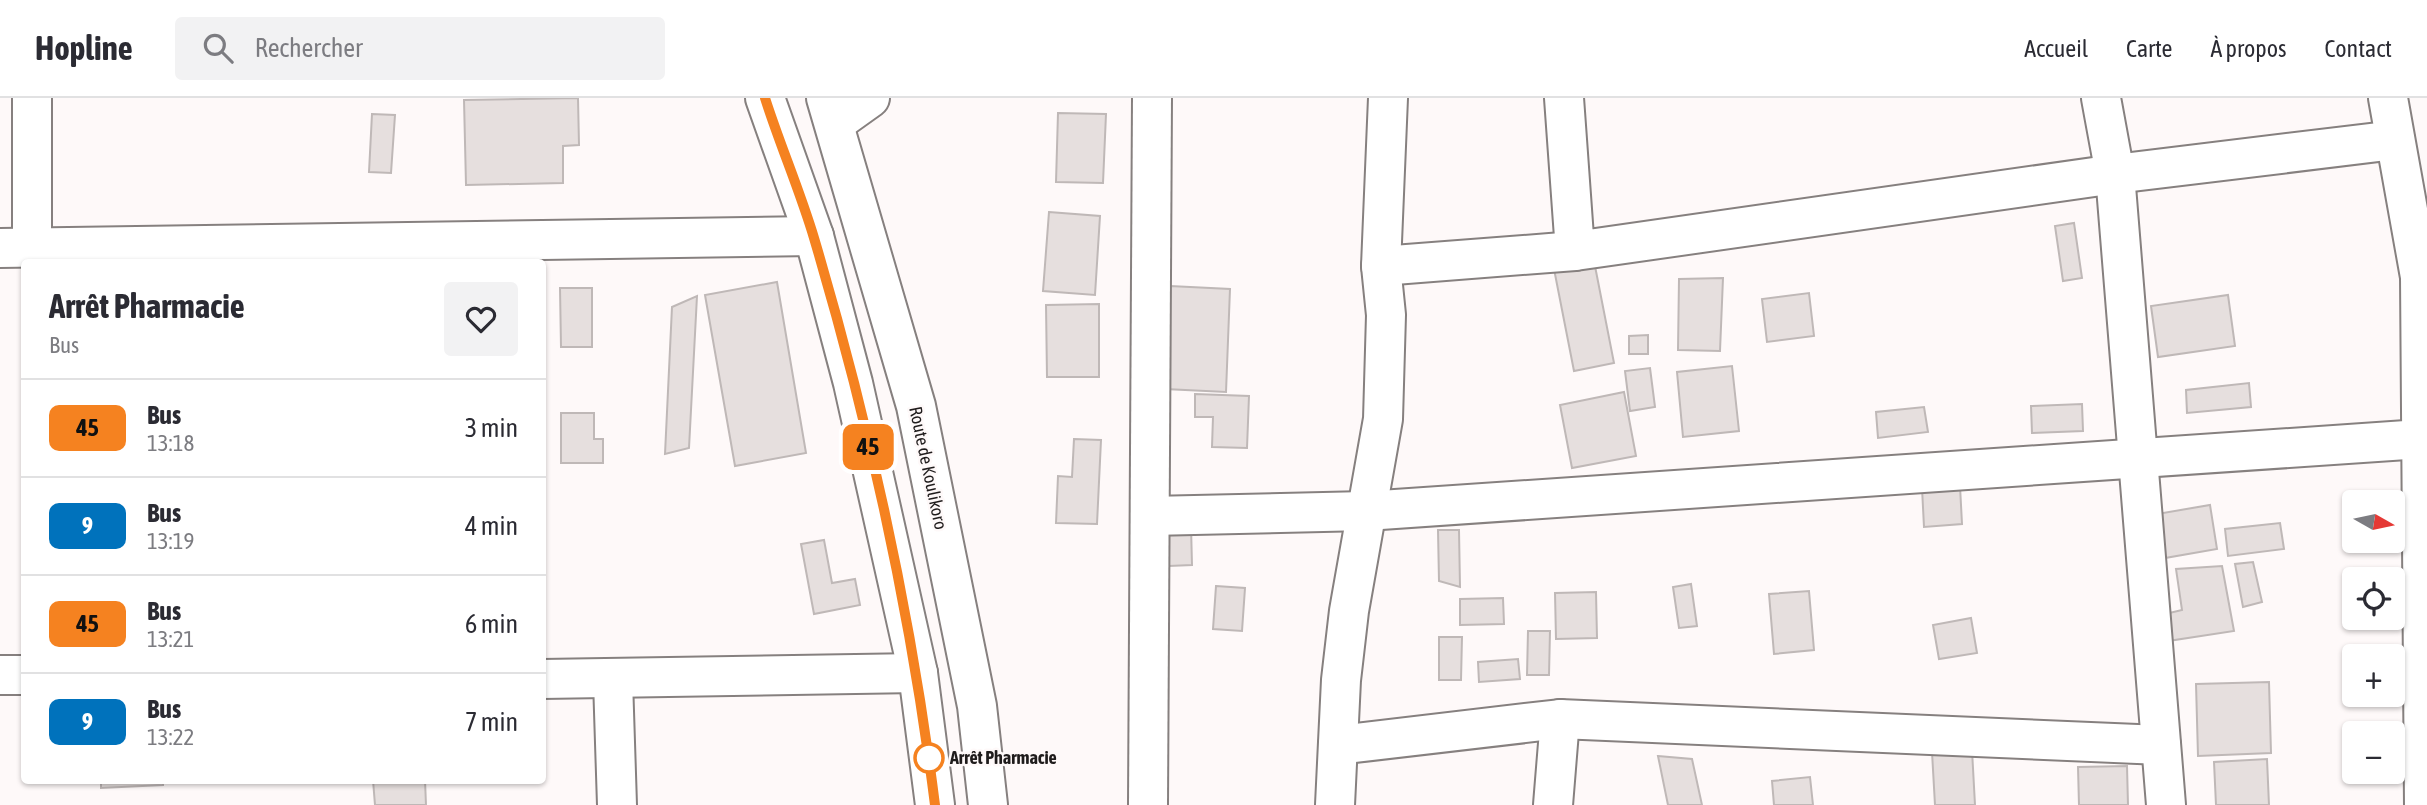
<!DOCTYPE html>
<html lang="fr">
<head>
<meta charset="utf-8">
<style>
	body { margin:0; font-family:"Asap Condensed",sans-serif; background:#f2f2f3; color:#2b2b33; height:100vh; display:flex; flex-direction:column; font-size:26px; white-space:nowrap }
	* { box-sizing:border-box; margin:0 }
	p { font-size:23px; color:#7c7c81 }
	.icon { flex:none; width:38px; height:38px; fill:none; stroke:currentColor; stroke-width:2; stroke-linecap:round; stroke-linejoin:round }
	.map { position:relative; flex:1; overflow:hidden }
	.details { position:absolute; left:21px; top:161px; width:525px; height:525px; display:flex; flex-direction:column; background:#fff; border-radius:7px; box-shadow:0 2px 5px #0004 }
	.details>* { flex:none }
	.badge { padding:0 14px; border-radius:10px; font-size:24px; line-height:46px }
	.needle { width:46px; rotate:99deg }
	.buttons { position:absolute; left:2342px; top:392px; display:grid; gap:14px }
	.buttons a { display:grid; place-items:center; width:63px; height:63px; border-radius:7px; background:#fff; box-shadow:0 2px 5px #0004; font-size:35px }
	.map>.badge { position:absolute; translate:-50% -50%; box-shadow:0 0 0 4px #fff }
	.round { display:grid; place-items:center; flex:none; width:74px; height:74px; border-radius:7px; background:#f2f2f3 }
	.headline { display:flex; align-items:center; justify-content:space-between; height:119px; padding:0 28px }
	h1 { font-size:33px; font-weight:700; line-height:52px }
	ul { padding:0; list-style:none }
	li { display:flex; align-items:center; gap:21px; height:98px; padding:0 28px; border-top:2px solid #e1e1e2 }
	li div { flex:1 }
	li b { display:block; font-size:26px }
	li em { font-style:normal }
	li .badge { min-width:77px; font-weight:700; text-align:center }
	header { display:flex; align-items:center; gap:42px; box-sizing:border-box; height:98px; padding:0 35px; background:#fff; border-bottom:2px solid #e1e1e2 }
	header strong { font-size:33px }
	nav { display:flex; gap:38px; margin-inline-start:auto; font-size:24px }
	.search { width:490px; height:63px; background:#f2f2f3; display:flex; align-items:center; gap:18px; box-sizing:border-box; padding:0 24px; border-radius:7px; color:#7c7c81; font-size:26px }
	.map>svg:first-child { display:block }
</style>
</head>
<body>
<header>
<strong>Hopline</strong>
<div class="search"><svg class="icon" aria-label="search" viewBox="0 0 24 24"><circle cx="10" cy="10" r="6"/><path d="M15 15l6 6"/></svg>Rechercher</div>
<nav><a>Accueil</a><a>Carte</a><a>À propos</a><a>Contact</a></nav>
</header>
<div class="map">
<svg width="2427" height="707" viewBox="0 0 2427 707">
	<rect width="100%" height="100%" fill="#fef9f9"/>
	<!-- building -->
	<g fill="#e6dfde" stroke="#bfb8b7" stroke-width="2">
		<polygon points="578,0 579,47 563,48 563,85 466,87 464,2"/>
		<polygon points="1058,15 1106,16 1103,85 1056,84"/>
		<polygon points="372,16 395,17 391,75 369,74"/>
		<polygon points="1049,114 1100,118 1095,197 1043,193"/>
		<polygon points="2074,125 2082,180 2063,183 2055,128"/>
		<polygon points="1594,163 1614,265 1574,273 1554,171"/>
		<polygon points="1723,180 1720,253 1678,252 1679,181"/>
		<polygon points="777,184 806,355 735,368 705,197"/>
		<polygon points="1170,188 1230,191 1226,294 1165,291"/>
		<polygon points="560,190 592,190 592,249 561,249"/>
		<polygon points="1809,195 1814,238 1767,244 1762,201"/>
		<polygon points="2228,197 2235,248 2158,259 2151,208"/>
		<polygon points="697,198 689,350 665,356 672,209"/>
		<polygon points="1099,206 1099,279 1047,279 1046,207"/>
		<polygon points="1648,237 1648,256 1629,256 1629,238"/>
		<polygon points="1732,268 1739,333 1683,339 1677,274"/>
		<polygon points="1650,270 1655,309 1630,313 1625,273"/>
		<polygon points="2249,285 2251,309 2187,315 2186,292"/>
		<polygon points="1624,294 1636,358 1572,370 1560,307"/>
		<polygon points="1195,296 1249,298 1247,350 1212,349 1213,319 1195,319"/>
		<polygon points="2082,306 2083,333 2032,335 2031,308"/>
		<polygon points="1924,309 1928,334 1878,340 1876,314"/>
		<polygon points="561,315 594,315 594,341 603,341 603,365 561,365"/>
		<polygon points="1074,341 1101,342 1097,426 1056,425 1058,378 1072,379"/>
		<polygon points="1960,388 1962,426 1924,429 1922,390"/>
		<polygon points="2210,407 2217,451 2165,460 2157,416"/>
		<polygon points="2280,425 2284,451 2228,458 2225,431"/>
		<polygon points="1191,428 1192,467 1169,468 1168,429"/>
		<polygon points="1438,432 1459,432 1460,489 1439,483"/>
		<polygon points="824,442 832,485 855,481 860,507 814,516 801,446"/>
		<polygon points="2253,464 2262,504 2243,509 2235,466"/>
		<polygon points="2222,468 2234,533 2168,543 2165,516 2182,512 2176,471"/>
		<polygon points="1691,486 1697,528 1679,530 1673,489"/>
		<polygon points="1216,488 1245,490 1242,533 1213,531"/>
		<polygon points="1809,493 1814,552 1774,556 1769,496"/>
		<polygon points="1596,494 1597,540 1556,541 1555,495"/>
		<polygon points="1503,500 1504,526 1460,527 1460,501"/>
		<polygon points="1971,520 1977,555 1939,561 1933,527"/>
		<polygon points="1528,533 1550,533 1549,577 1527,577"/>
		<polygon points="1439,539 1462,539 1461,582 1439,582"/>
		<polygon points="1518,561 1520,581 1479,584 1478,564"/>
		<polygon points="2269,584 2271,655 2198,658 2196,586"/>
		<polygon points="1972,652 1975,707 1935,707 1932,654"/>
		<polygon points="1658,658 1692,661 1702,707 1668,707"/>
		<polygon points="2267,661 2269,707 2216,707 2214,664"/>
		<polygon points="2127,668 2128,707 2079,707 2078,669"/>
		<polygon points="1810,679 1813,707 1774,707 1772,683"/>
		<polygon points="101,682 163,682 163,687 101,690"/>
		<polygon points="373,682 425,682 426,707 375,707"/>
	</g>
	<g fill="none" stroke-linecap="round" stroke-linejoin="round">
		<defs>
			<g id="minor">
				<polyline points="1564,0 1575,153 2115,76 2395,42"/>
				<polyline points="2101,0 2115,76 2166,707"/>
				<polyline points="2388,0 2420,179 2424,707"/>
				<polyline points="835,25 870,0"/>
				<polyline points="0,150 814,138"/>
				<polyline points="32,150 32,0"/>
				<polyline points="1381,168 1575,153"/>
				<polyline points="1150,418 1366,413 2421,341"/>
				<polyline points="0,577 24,577"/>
				<polyline points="542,581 918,575"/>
				<polyline points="613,582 617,707"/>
				<polyline points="1338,647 1560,621 2161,647"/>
				<polyline points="1148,707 1152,0"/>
				<polyline points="1335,707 1341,582 1349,513 1383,321 1386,217 1381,168 1388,0"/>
				<polyline points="1553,707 1560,621"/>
			</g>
			<g id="major">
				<polyline points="765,0 814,138 853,285 918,575 935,707"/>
				<polyline points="826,0 916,308 977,608 988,707"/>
			</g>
		</defs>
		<!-- minor casing -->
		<use href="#minor" stroke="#86807f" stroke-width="42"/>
		<!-- major casing -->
		<use href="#major" stroke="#86807f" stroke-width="42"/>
		<!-- minor -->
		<use href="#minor" stroke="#fff" stroke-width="38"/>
		<!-- major -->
		<use href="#major" stroke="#fff" stroke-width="38"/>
	</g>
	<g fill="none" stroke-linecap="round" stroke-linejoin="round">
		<defs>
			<path id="line" d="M 765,0 C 780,47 800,93 814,140 C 869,325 911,516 935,707"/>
		</defs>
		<!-- line casing -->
		<use href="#line" stroke="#fff" stroke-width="16"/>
		<!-- line -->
		<use href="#line" stroke="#f58220" stroke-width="10"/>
	</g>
	<!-- markers -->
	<circle fill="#fff" stroke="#f58220" stroke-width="3.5" cx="929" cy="660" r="14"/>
	<g text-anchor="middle" stroke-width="5" stroke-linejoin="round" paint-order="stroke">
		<!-- street labels -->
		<g font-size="18" fill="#1f1c1c" stroke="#fef9f9">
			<text transform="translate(928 370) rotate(78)" y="6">Route de Koulikoro</text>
		</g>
		<!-- stop labels -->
		<g font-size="18" font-weight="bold" fill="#1f1c1c" stroke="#fef9f9" text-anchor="start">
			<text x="950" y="666">Arrêt Pharmacie</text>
		</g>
	</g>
</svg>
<div class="buttons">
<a><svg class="needle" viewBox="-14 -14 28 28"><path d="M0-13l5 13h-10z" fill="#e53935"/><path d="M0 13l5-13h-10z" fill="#7c7c81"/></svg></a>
<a><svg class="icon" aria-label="locate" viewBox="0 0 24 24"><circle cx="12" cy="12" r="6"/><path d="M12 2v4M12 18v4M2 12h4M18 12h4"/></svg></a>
<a>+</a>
<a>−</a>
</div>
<b class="badge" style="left:868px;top:349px;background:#f58220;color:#111">45</b>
<section class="details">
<div class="headline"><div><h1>Arrêt Pharmacie</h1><p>Bus</p></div><a class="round"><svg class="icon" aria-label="heart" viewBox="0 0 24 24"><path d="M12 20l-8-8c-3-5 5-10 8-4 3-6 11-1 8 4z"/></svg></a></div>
<ul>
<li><span class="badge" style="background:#f58220;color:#111">45</span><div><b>Bus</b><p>13:18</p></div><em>3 min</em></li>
<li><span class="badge" style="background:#0072bc;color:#fff">9</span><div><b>Bus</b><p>13:19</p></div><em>4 min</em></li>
<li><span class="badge" style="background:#f58220;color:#111">45</span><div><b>Bus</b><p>13:21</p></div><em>6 min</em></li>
<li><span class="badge" style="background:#0072bc;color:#fff">9</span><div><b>Bus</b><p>13:22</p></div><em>7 min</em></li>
</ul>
</section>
</div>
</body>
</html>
